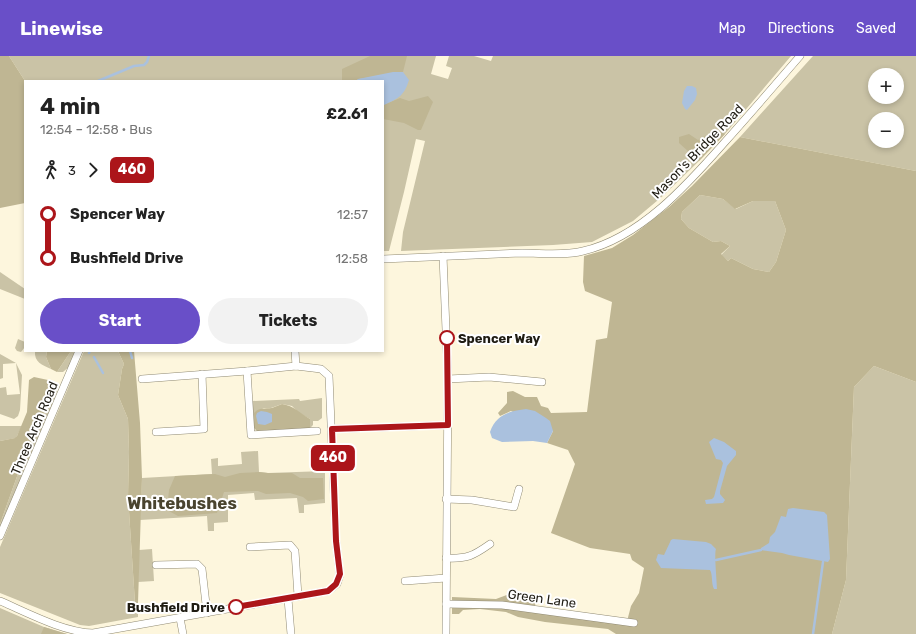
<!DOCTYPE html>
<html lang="en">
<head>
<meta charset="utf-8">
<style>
	body { margin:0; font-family:Rubik,sans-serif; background:#f2f2f2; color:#222; height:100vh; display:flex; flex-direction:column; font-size:15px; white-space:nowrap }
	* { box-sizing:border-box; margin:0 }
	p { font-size:13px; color:#767676 }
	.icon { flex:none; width:22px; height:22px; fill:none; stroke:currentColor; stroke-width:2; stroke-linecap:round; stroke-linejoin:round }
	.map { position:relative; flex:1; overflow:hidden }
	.details { position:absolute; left:24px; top:24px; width:360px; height:272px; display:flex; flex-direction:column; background:#fff; border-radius:0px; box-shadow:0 2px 6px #0003 }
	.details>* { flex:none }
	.badge { padding:0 8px; border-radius:6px; font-size:14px; line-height:26px }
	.buttons { position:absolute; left:868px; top:12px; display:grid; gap:8px }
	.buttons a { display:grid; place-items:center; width:36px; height:36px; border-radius:50%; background:#fff; box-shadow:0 2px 6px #0003; font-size:20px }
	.map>.badge { position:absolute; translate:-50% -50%; box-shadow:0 0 0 2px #fff }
	.legs { display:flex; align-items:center; gap:6px; height:44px; padding:0 16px; font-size:13px }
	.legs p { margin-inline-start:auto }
	.overview { display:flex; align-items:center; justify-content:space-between; height:68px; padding:0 16px }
	h1 { font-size:22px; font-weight:700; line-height:30px }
	.button { display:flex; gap:8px; margin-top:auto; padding:8px 16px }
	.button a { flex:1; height:46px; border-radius:24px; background:#694fc8; color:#fff; font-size:16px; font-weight:700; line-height:46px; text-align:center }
	.button a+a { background:#f2f2f2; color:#222 }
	ul { padding:0 16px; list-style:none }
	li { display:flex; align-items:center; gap:14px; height:44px; font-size:15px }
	li i { display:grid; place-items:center; width:6px; height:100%; margin:0 5px; background:currentColor }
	li i::after { content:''; width:10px; height:10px; margin:-5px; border:3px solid; border-radius:50%; background:#fff }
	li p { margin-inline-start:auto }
	li:first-child i { background:linear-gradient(#0000 50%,currentColor 0) }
	li:last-child i { background:linear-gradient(currentColor 50%,#0000 0) }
	header { display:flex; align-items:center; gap:24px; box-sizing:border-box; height:56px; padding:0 20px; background:#694fc8; color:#fff }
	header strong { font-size:19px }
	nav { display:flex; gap:22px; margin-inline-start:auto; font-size:14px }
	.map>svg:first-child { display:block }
</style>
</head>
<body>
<header>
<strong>Linewise</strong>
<nav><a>Map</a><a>Directions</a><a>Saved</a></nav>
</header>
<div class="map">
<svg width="916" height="578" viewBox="0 0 916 578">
	<rect width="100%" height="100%" fill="#fdf6dd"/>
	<!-- green -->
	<g fill="#cac3a6" fill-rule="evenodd">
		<polygon points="9,0 436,0 431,18 448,23 452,12 446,10 449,0 474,0 491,5 493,0 791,0 725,78 699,105 664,139 633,165 592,186 553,189 401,195 403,176 425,85 416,83 404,136 389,195 383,195 383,25 25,25"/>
		<path d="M 813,0 L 916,0 L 916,115 L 740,81 ZM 875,19 L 897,19 L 897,41 L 875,41 ZM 875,63 L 897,63 L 897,85 L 875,85 Z"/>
		<polygon points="700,139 723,143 736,153 753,145 775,145 786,174 776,206 769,216 753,213 731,202 728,205 721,199 730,190 721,185 713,186 689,172 681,163 682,156"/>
		<polygon points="0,216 25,233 25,243 0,233"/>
		<polygon points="18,283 25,286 25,291 21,296 17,295 15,292"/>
		<path d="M 35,295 L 47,295 L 46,301 L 51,313 C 42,309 34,306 35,295 Z"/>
		<polygon points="71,295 75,295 70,310 63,316 57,316"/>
		<polygon points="84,295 118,295 124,308 122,313 118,339 128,363 129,396 128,440 135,547 138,547 138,561 89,570 80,569 0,537 0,491"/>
		<polygon points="0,298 16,307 22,319 20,354 18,360 14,363 0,358 0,332 6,331 7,339 20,338 16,307 3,308 3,322 0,323"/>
		<polygon points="874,310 916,326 916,578 832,578 846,524 854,331"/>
		<polygon points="56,331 57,334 57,338 0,472 0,468 20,412"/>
		<polygon points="322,342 322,362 318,365 313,365 313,369 310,372 310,363 299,357 292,350 282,348 271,352 264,352 253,358 252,345 299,343 300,345"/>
		<polygon points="0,370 22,370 16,382 0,385"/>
		<polygon points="258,395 259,416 268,417 325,415 325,447 304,449 304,457 299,457 297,442 255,444 254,437 228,439 228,466 214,467 214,475 208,475 207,460 140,464 142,422 212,418 211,403 218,402 218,410 242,408 241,396"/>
		<polygon points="152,493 154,525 138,526 139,494"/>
		<polygon points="0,552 44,571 67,578 0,578"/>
	</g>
	<!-- forest -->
	<g fill="#bfb693" fill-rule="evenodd">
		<polygon points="0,0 9,0 25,25 25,147 0,152"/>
		<polygon points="370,0 407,0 403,16 358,23 356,25 342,25 342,13"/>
		<polygon points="428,40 433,46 421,74 418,74 404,67 383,63 383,49 400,42 409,45"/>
		<polygon points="715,74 725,78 699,105 679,87 679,81 689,78 698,84"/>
		<path d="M 740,81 L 916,115 L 916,326 L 874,310 L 854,331 L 846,524 L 832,578 L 616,578 L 608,573 L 545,566 L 518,561 L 506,556 L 480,553 L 463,554 L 459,558 L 452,558 L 452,541 L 496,543 L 512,537 L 530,539 L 536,544 L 534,556 L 626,569 L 631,550 L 639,537 L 644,512 L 632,504 L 630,498 L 590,492 L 551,477 L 575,408 L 568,394 L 547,387 L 553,375 L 511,355 L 500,360 L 498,357 L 507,347 L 507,336 L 513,335 L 525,341 L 537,341 L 541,350 L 548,352 L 551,357 L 587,356 L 596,284 L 607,282 L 612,246 L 585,235 L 583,226 L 584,200 L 612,192 L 633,179 L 669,151 L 692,130 ZM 700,139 L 723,143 L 735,153 L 753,145 L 775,145 L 786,174 L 776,206 L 769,216 L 753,213 L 731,202 L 728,205 L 721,198 L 730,190 L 721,185 L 713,186 L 689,172 L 681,163 L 682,156 Z"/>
		<polygon points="47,295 71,295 57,316 51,313 46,301"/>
		<polygon points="118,295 134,295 140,367 142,422 138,547 135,547 128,440 129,396 128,363 118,339 122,313 124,308"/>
		<polygon points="34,321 48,324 56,331 20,412 0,468 0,385 15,382 17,380 27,356 29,324"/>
		<path d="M 282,348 C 294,350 300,357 310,363 L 310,372 L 257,375 L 254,372 L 253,358 C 259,351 264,353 272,352 C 275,351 279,349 282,348 Z"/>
		<polygon points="259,416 268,417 292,417 300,422 323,422 324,443 308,445 303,441 290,437 266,438 258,435 224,436 217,457 178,460 167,454 169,434 175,420 215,418 225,421 240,417"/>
		<polygon points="44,571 67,578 41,578"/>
	</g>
	<!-- water -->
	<g fill="#aac1de">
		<path d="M 393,16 L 403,16 L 409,24 C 404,40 399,42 384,49 L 383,49 L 383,25 L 356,25 L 358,23 Z"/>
		<polygon points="687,30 692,30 696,32 697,38 695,44 687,54 685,53 682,47 684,35"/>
		<path d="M 526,353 L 535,355 L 546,362 L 550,365 L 553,375 L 547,387 L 533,385 L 502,386 L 492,382 L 490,376 C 496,358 510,355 526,353 Z"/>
		<polygon points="261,355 267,356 272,358 272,366 265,369 258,368 256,360 257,357"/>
		<polygon points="714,382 724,386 736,395 736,399 727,410 720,435 720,438 725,444 723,447 706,448 705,444 712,443 714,441 723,407 721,404 716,403 709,386"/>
		<polygon points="793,452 824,456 827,459 830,503 828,506 789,499 782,497 761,494 761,492 769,487 770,481 775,476 781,460 786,461 788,453"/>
		<path d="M 673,483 L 706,486 L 711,488 L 716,493 C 714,497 717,526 717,533 L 714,533 C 711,527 713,519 710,514 L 661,512 L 656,504 L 658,498 L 664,499 L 671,484 Z"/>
	</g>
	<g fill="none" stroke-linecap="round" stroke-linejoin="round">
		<!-- stream -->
		<g stroke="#aac1de" stroke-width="2.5">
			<polyline points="98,25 134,10 144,9 147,6 149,0"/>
			<polyline points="130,295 132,302"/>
			<polyline points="89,297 90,295"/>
			<polyline points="94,301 103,317"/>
			<polyline points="716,504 761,494"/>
			<polyline points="813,578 823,506"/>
		</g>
		<defs>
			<g id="minor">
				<polyline points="443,200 448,323 446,578"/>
				<path d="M 383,203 C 429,201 476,199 522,197 C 542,197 563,200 583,195 C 640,182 687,129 724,87 C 750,58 775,29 800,0"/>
				<polyline points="295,295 296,310"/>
				<polyline points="247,315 251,379 317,375"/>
				<polyline points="448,323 489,321 542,326"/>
				<polyline points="332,373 448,369"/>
				<polyline points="156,376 204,373 202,318"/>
				<polyline points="446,443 472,444 514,451 519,433"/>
				<polyline points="0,480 79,295"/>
				<polyline points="250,491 290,489 295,495 298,540"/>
				<path d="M 446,502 C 467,503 473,500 490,488"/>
				<polyline points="156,509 197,508 202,513 207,557"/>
				<polyline points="405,525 446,522"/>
				<polyline points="288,543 291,578"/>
				<path d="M 0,545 C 28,557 63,576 93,577 L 328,535 L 337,528 L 340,519 L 336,485 L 329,320 L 321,313 L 296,310 L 247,315 L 142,323"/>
				<polyline points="446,548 502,549 634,567"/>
				<polyline points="180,562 183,578"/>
			</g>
		</defs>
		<!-- minor casing -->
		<use href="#minor" stroke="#908a73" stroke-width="8"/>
		<!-- minor -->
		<use href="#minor" stroke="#fff" stroke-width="7"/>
	</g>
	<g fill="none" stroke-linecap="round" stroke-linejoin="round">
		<defs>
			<polyline id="line-1" points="236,551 328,535 336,528 340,518 336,485 332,373 448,369 447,282"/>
		</defs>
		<!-- line-1 casing -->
		<use href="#line-1" stroke="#fff" stroke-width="9"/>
		<!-- line-1 -->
		<use href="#line-1" stroke="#ac151a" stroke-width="6"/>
	</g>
	<!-- markers -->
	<g fill="#fff" stroke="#ac151a" stroke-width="2">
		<circle cx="447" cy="282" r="7"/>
		<circle cx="236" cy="551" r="7"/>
	</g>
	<g text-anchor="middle" stroke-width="4" stroke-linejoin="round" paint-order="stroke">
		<!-- street labels -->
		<g font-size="13" fill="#1f1c13" stroke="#fff">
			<text transform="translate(697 95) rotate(-46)" y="5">Mason's Bridge Road</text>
			<text transform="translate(34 372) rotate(-67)" y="5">Three Arch Road</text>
			<text transform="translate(542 542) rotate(8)" y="5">Green Lane</text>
		</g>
		<!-- stop labels -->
		<g font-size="13" font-weight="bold" fill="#1f1c13" stroke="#fff" text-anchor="start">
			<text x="458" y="287">Spencer Way</text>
			<text x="225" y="556" text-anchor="end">Bushfield Drive</text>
		</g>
		<!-- district labels -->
		<g font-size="17" font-weight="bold" fill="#4a442f" stroke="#fff">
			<text x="182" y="453">Whitebushes</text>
		</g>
	</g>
</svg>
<div class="buttons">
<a>+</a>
<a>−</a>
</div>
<b class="badge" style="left:333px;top:402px;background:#ac151a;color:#fff">460</b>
<section class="details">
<div class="overview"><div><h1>4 min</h1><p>12:54 – 12:58 · Bus</p></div><b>£2.61</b></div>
<div class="legs"><svg class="icon" aria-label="walk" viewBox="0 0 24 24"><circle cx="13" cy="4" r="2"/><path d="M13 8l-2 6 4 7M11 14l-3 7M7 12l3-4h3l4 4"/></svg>3<svg class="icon" aria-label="forward" viewBox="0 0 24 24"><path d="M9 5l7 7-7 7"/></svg><b class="badge" style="background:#ac151a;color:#fff">460</b></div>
<ul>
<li><i style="color:#ac151a"></i><b>Spencer Way</b><p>12:57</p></li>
<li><i style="color:#ac151a"></i><b>Bushfield Drive</b><p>12:58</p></li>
</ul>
<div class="button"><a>Start</a><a>Tickets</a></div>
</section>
</div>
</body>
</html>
